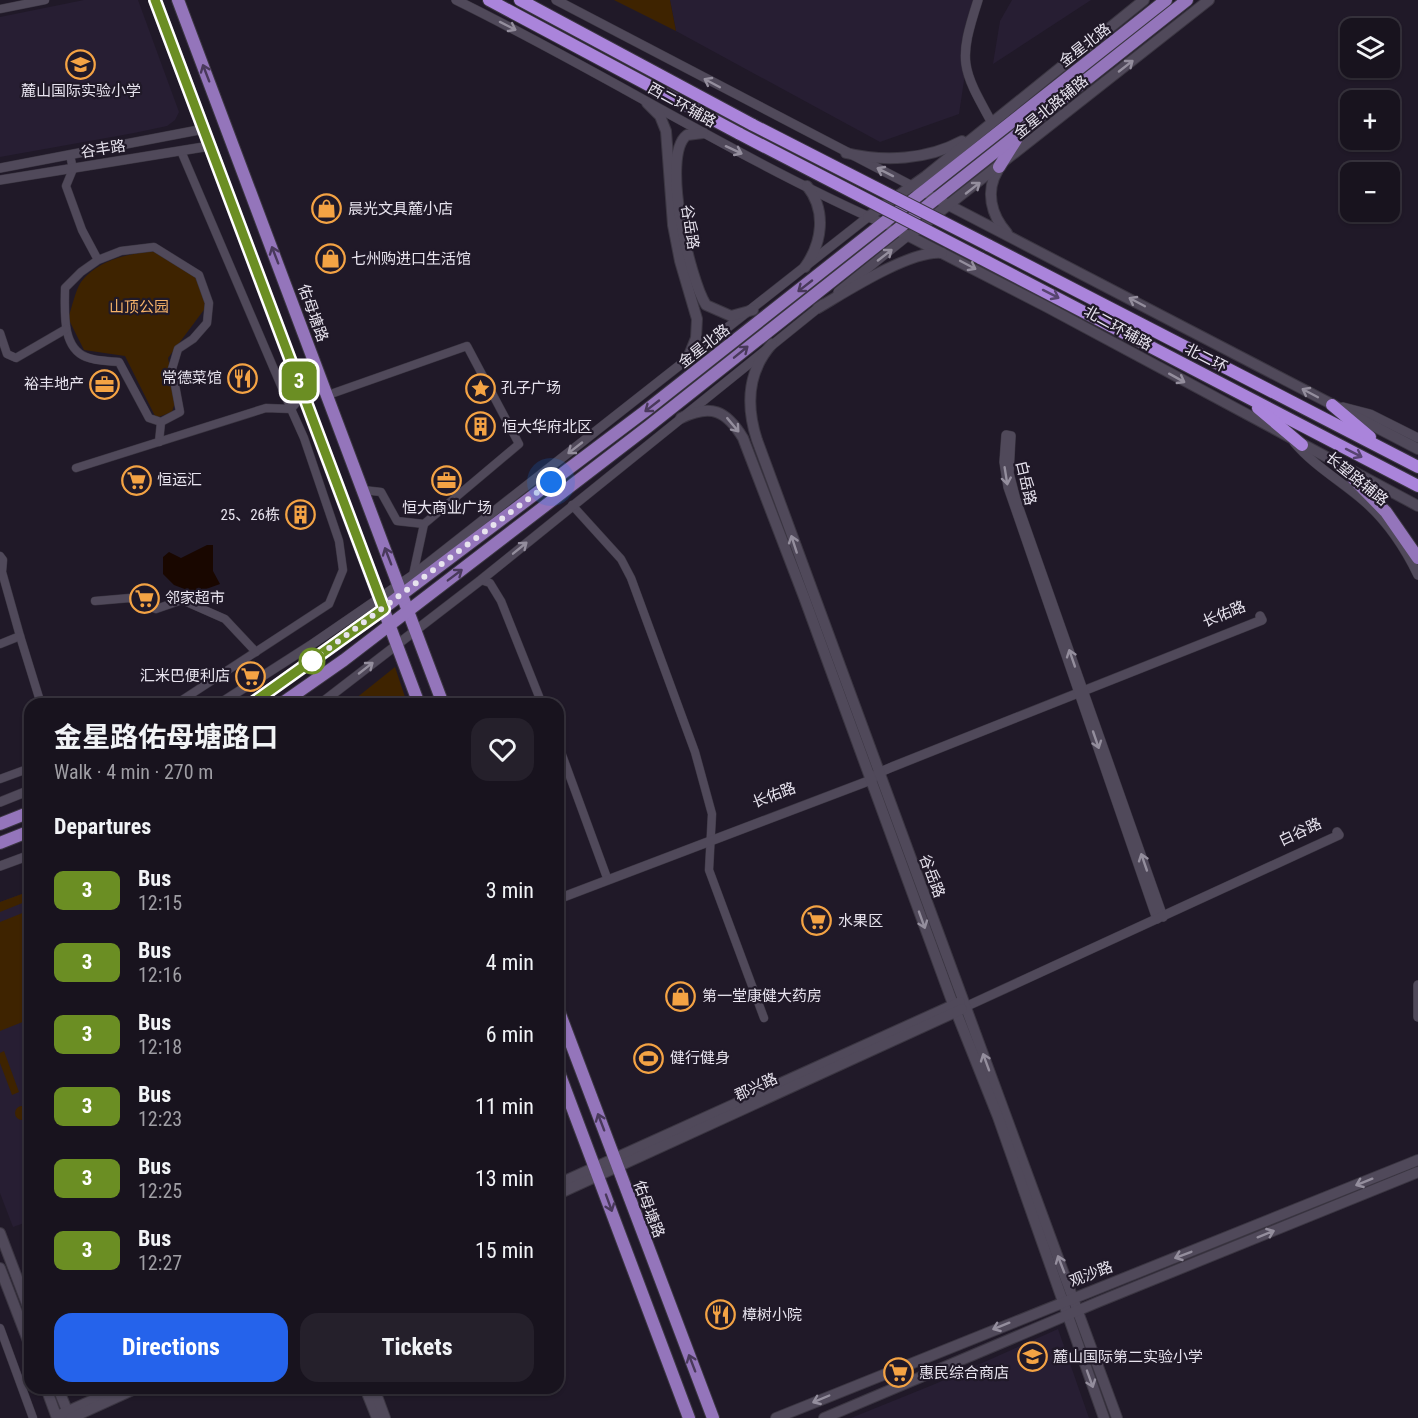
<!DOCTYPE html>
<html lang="en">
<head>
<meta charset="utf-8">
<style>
	body { margin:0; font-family:"Roboto Condensed","Noto Sans SC",sans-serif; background:#25202b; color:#f1f3f6; height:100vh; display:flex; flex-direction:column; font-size:22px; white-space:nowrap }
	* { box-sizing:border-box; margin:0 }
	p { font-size:20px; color:#9f9ea4 }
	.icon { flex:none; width:33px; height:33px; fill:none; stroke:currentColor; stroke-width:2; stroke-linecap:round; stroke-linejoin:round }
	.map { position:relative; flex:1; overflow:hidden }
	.sheet { position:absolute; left:24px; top:698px; width:540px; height:696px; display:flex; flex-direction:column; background:#18131e; border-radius:18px; box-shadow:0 2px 4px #0004,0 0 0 2px #36323c }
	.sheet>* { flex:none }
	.badge { padding:0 12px; border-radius:9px; font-size:21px; line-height:39px }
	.fabs { position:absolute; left:1340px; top:18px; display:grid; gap:12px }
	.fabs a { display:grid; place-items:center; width:60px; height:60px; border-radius:12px; background:#18131e; box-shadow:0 2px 4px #0004,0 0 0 2px #36323c; font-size:30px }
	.you { position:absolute; width:30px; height:30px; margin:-15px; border:4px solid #fff; border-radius:50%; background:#1a73e8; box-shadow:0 0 0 9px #1a73e833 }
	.map>.badge { position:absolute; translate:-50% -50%; box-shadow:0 0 0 3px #fff }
	h2 { padding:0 30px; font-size:22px; line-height:54px }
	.round { display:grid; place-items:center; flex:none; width:63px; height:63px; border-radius:18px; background:#25202b }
	.head { display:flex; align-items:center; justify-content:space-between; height:102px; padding:0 30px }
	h1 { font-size:28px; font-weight:700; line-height:45px }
	.action { display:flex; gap:12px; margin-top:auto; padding:12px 30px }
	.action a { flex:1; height:69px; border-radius:18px; background:#2563eb; color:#fff; font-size:24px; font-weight:700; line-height:69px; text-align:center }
	.action a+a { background:#25202b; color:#f1f3f6 }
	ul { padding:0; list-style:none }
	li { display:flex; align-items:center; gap:18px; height:72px; padding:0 30px }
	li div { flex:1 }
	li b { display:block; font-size:22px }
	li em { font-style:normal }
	li .badge { min-width:66px; font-weight:700; text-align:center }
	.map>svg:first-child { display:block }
</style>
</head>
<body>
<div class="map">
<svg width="1418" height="1418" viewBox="0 0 1418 1418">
	<rect width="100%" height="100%" fill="#201928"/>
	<!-- built -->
	<g fill="#271e33">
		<polygon points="84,0 138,0 179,112 175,120 167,126 134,133 0,157 0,17"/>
		<polygon points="670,0 976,0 959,114 880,142 676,31"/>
		<polygon points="1012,0 1091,0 993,64 1000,21"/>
		<polygon points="30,891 30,1221 13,1227 0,1193 0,902"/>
		<polygon points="1058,1329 1089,1418 851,1418 935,1384"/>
	</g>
	<!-- green -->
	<g fill="#3e2300">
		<polygon points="614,0 670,0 676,31"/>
		<path d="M 155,251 L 196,277 L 209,303 L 168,358 L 176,399 L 172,412 L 156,418 L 125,356 L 84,350 L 68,318 C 72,308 75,291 81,282 C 99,259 128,254 155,251 Z"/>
		<polygon points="395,667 407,703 350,703"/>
		<polygon points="30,891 30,900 0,912 0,902"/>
		<polygon points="30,910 30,1019 0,1031 0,922"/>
		<polygon points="4,1051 19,1092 12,1095 0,1063 0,1053"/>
		<circle cx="22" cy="1113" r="7"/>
	</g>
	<!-- water -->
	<polygon fill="#190700" points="207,545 213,545 213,571 220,584 195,593 174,585 163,574 163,557 169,552 181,558"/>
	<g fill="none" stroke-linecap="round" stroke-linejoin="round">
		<defs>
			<g id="minor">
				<polyline points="0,9 45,0"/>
				<polyline points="181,151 291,409 304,394"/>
				<path d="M 70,155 L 73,169 L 66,186 L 82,230 L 98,260 L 121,251 L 154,247 L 199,275 L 209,303 L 207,323 L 193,339 L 178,349 L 172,369 L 180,412 L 161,422 L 149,418 L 119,362 C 109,361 95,361 86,357 C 61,347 65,310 65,288 L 81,272 L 98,260"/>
				<polyline points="0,333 7,354 16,358 66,329"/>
				<polyline points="328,395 467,346 519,444 424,524 413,575"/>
				<polyline points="159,442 161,422"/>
				<polyline points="76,468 266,408 291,409 304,438 339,541 343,570 329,604 176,704"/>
				<polyline points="363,490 381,492 397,521 424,524"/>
				<polyline points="572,505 621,559 631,578 695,752 712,814 709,870 764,1018"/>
				<polyline points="0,556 3,560 2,572 20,636 0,644"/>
				<polyline points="481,580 490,583 501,601 542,704"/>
				<polyline points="95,601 130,598 156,609 182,600 225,619 256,652"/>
				<polyline points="20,636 41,704"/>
				<polyline points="558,744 606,875"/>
				<polyline points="0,779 30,768"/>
				<polyline points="0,1328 33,1418"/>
			</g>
			<g id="tertiary">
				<path d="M 456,0 C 601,71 738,159 887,225"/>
				<polyline points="556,0 937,199"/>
				<path d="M 978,0 C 958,62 961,67 992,123"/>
				<polyline points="0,168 204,129"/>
				<polyline points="0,180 210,146"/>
				<polyline points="838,292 909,235"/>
				<polyline points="1343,407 1370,414 1418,438"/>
				<path d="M 1294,442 C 1314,466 1341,481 1364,501 C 1387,521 1405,548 1418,575"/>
				<polyline points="219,704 311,645 413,575 868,217"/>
				<polyline points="320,704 481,580 823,304"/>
				<polyline points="0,802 30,790"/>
				<polyline points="0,866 30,855"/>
				<polyline points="558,899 871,780 878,773 892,767 1262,620 1260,616"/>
				<polyline points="1157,919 1008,487 1004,462 1006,435 1011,436 1009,473 1016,500 1163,917"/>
				<polyline points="1418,985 1418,1017"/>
				<polyline points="965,1007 1339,835 1337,832"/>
			</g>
			<g id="secondary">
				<polyline points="647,103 660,116 666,131 673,225 680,261 697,319 696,338 688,358"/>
				<path d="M 703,133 L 687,135 C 660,155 690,280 706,305 L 731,316 L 753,310"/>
				<path d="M 846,153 C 884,162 927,160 962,141"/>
				<path d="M 998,170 C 985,191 991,215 1007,233"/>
				<polyline points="937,199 1418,449"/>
				<polyline points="868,217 926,176 1144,0"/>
				<polyline points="897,230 1047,307 1418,506"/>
				<polyline points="914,232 1209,0"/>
				<path d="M 805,267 C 822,243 827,211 807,186"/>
				<path d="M 818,308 C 847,291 910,250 942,253"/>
				<path d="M 772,344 C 747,372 746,406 757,440 L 1117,1418"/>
				<path d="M 681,418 C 711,404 726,410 743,438 L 804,597 L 953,1004 L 998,1117 L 1104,1418"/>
				<polyline points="558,1184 960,1002"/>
				<polyline points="558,1194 962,1009"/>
				<polyline points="0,1233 30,1312"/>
				<polyline points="0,1268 30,1346"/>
				<polyline points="46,1388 57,1418"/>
				<polyline points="58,1388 70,1418"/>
				<polyline points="365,1388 377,1418"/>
				<polyline points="374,1388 385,1418"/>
				<polyline points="57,1416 120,1388"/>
				<polyline points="71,1418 137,1388"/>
				<polyline points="776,1418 1418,1160"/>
				<polyline points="824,1418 1098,1302 1418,1172"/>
			</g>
			<g id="primary">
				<polyline points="155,0 419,704"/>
				<polyline points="178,0 443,704"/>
				<polyline points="999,167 1016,140"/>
				<polyline points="1341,466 1386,512 1418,558"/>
				<polyline points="251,704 336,644 644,412 1166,0"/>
				<polyline points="281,704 344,660 649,426 1187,0"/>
				<polyline points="0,824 30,812"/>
				<polyline points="0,843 30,831"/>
				<polyline points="558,1009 713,1418"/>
				<polyline points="558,1070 689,1418"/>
			</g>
			<g id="trunk">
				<polyline points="489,0 740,134"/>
				<polyline points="520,0 753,125"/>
				<polyline points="988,245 1418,467"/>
				<polyline points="980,258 1418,486"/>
				<polyline points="1332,405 1370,437"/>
				<polyline points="1258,408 1302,445"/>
			</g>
		</defs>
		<!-- minor casing -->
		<use href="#minor" stroke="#3b3642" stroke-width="9"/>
		<!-- tertiary casing -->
		<use href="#tertiary" stroke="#3b3642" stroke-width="10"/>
		<!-- secondary casing -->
		<use href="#secondary" stroke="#3b3642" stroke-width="12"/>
		<!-- primary casing -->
		<use href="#primary" stroke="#3b3642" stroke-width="14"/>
		<!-- trunk casing -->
		<use href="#trunk" stroke="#3b3642" stroke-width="14"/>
		<!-- minor -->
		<use href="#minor" stroke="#50495a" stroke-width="8"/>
		<!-- tertiary -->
		<use href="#tertiary" stroke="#50495a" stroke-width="9"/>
		<!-- secondary -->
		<use href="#secondary" stroke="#50495a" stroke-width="10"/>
		<!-- primary -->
		<use href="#primary" stroke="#9475bb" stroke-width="12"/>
		<!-- trunk -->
		<use href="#trunk" stroke="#aa84db" stroke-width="12"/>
		<defs>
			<g id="trunk-bridge">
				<polyline points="753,125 988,245"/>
				<polyline points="740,134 980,258"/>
			</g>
		</defs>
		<!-- trunk-bridge casing -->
		<use href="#trunk-bridge" stroke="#3b3642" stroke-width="14" stroke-linecap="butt"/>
		<!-- trunk-bridge -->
		<use href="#trunk-bridge" stroke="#aa84db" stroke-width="12"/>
	</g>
	<!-- one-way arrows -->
	<defs><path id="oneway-shaft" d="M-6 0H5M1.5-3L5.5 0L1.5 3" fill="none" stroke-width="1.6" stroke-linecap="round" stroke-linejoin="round" transform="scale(1.5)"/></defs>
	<g stroke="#948e9d">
		<use href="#oneway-shaft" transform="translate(508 26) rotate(27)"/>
		<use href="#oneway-shaft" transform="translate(1126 66) rotate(-38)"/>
		<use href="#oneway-shaft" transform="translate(712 83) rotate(-152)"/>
		<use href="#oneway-shaft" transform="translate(734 150) rotate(25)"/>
		<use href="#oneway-shaft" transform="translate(885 172) rotate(-153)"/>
		<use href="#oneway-shaft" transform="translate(973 188) rotate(-38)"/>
		<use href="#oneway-shaft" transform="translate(885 255) rotate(-38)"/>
		<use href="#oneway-shaft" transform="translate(968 265) rotate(28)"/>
		<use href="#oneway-shaft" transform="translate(1137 302) rotate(-152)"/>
		<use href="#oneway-shaft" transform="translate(1177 378) rotate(29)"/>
		<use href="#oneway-shaft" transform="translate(1310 393) rotate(-152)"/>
		<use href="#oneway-shaft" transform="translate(733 425) rotate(50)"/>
		<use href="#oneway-shaft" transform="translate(575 448) rotate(142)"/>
		<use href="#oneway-shaft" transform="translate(1006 476) rotate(81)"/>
		<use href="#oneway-shaft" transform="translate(794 544) rotate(-108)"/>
		<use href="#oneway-shaft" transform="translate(520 548) rotate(-39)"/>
		<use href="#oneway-shaft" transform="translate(1072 658) rotate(-109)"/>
		<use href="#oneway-shaft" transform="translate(366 668) rotate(-38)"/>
		<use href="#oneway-shaft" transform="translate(1096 740) rotate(71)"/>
		<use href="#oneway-shaft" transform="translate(1144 862) rotate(-109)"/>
		<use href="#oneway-shaft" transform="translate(922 920) rotate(70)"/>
		<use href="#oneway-shaft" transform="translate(986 1062) rotate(-110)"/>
		<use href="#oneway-shaft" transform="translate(1364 1182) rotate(158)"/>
		<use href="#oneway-shaft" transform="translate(1266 1234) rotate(-22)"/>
		<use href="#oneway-shaft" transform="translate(1183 1255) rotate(159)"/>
		<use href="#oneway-shaft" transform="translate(1061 1264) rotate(-111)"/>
		<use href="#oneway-shaft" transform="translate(1001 1326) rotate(158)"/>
		<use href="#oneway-shaft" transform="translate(1090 1379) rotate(70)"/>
		<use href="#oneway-shaft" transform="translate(821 1399) rotate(157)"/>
	</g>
	<g stroke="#49395b">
		<use href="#oneway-shaft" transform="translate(206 73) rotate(-111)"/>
		<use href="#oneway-shaft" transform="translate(275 255) rotate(-111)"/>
		<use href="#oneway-shaft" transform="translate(805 286) rotate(142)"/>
		<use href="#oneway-shaft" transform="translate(741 352) rotate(-39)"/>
		<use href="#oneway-shaft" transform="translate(652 406) rotate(142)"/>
		<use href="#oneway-shaft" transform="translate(388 556) rotate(-111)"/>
		<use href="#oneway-shaft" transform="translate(455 575) rotate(-37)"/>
		<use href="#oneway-shaft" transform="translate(601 1122) rotate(-111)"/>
		<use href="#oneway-shaft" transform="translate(609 1203) rotate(70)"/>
		<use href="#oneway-shaft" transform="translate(692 1363) rotate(-111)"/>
	</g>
	<g stroke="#574470">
		<use href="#oneway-shaft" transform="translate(1051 294) rotate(27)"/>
		<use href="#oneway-shaft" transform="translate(1354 453) rotate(27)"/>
	</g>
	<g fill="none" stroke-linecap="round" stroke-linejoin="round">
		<defs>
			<polyline id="line" points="155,0 384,609 251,704"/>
		</defs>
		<!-- line casing -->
		<use href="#line" stroke="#fff" stroke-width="14"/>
		<!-- line -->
		<use href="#line" stroke="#6b8e23" stroke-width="9"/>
		<!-- walk -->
		<polyline stroke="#e7e3ee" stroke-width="6" stroke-dasharray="0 10.8" points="312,661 551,482"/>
	</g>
	<!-- icons -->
	<defs>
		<symbol id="school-ring" viewBox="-11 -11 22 22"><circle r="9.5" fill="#201928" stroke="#f4a344" stroke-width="1.5"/><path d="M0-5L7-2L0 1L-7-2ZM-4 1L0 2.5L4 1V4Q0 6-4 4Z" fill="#f4a344"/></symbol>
		<symbol id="shop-ring" viewBox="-11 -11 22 22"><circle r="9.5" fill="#201928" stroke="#f4a344" stroke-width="1.5"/><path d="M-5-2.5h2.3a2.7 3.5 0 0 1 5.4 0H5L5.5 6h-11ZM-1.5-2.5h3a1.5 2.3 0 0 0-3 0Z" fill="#f4a344"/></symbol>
		<symbol id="restaurant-ring" viewBox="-11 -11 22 22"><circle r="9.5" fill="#201928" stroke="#f4a344" stroke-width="1.5"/><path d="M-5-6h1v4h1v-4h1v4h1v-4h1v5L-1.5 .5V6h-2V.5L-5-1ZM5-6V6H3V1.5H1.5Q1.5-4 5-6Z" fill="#f4a344"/></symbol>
		<symbol id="office-ring" viewBox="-11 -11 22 22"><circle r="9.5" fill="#201928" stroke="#f4a344" stroke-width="1.5"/><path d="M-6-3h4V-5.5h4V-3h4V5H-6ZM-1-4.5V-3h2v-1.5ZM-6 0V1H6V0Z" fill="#f4a344"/></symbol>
		<symbol id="sight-ring" viewBox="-11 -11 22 22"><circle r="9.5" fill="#201928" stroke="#f4a344" stroke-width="1.5"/><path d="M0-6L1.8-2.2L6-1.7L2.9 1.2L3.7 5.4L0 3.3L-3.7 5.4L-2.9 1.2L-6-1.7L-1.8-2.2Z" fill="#f4a344"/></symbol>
		<symbol id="building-ring" viewBox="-11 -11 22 22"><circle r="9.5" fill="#201928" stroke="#f4a344" stroke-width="1.5"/><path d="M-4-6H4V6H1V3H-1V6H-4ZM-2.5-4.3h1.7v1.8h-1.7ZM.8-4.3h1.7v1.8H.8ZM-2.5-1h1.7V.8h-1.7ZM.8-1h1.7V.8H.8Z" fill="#f4a344"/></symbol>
		<symbol id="supermarket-ring" viewBox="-11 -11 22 22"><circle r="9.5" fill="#201928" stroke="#f4a344" stroke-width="1.5"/><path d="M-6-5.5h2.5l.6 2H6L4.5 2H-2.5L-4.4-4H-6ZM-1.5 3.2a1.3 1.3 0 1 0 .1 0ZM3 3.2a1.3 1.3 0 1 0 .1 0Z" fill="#f4a344"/></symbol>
		<symbol id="stadium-ring" viewBox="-11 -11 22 22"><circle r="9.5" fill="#201928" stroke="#f4a344" stroke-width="1.5"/><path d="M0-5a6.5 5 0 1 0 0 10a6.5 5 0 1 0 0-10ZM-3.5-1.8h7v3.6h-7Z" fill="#f4a344"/></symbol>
	</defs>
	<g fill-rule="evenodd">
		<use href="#school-ring" x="64" y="48" width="33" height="33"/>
		<use href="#shop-ring" x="310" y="192" width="33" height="33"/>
		<use href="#shop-ring" x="314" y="242" width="33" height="33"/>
		<use href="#restaurant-ring" x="226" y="362" width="33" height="33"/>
		<use href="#office-ring" x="88" y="368" width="33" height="33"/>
		<use href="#sight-ring" x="464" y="372" width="33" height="33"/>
		<use href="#building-ring" x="464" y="410" width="33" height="33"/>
		<use href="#supermarket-ring" x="120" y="464" width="33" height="33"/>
		<use href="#office-ring" x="430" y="464" width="33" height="33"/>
		<use href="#building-ring" x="284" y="498" width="33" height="33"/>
		<use href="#supermarket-ring" x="128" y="582" width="33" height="33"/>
		<use href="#supermarket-ring" x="234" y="660" width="33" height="33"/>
		<use href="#supermarket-ring" x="800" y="904" width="33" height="33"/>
		<use href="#shop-ring" x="664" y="980" width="33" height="33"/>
		<use href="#stadium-ring" x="632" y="1042" width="33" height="33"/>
		<use href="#restaurant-ring" x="704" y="1298" width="33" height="33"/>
		<use href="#school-ring" x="1016" y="1340" width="33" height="33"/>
		<use href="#supermarket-ring" x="882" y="1356" width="33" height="33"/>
	</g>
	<!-- markers -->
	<circle fill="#fff" stroke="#6b8e23" stroke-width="3" cx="312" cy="661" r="12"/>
	<g text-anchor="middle" stroke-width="4.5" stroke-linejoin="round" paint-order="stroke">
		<!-- street labels -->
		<g font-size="15" fill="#e7e3ee" stroke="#201928">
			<text transform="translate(1085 45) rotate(-38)" y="5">金星北路</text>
			<text transform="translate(682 105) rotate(29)" y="5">西二环辅路</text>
			<text transform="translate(1051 107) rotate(-39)" y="5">金星北路辅路</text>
			<text transform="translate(103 149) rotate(-9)" y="5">谷丰路</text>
			<text transform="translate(690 227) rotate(81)" y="5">谷岳路</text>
			<text transform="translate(313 313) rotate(70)" y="5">佑母塘路</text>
			<text transform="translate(1118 328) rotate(29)" y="5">北二环辅路</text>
			<text transform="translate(704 346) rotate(-38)" y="5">金星北路</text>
			<text transform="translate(1206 358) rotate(27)" y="5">北二环</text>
			<text transform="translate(1357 479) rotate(39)" y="5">长望路辅路</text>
			<text transform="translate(1026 483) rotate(77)" y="5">白岳路</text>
			<text transform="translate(1224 614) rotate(-22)" y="5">长佑路</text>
			<text transform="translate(774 795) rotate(-21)" y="5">长佑路</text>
			<text transform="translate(1300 832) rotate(-25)" y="5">白谷路</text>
			<text transform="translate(932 876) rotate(69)" y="5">谷岳路</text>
			<text transform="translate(756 1087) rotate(-25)" y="5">郡兴路</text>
			<text transform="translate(649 1209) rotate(69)" y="5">佑母塘路</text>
			<text transform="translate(1091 1274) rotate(-21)" y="5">观沙路</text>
		</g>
		<!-- poi labels -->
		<g font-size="15" fill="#e7e3ee" stroke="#201928" text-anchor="start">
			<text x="81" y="96" text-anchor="middle">麓山国际实验小学</text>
			<text x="348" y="214">晨光文具麓小店</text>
			<text x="351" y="264">七州购进口生活馆</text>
			<text x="222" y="383" text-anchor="end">常德菜馆</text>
			<text x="84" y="389" text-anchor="end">裕丰地产</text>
			<text x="501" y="393">孔子广场</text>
			<text x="502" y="432">恒大华府北区</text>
			<text x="157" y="485">恒运汇</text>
			<text x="447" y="513" text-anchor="middle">恒大商业广场</text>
			<text x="280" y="520" text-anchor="end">25、26栋</text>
			<text x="165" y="603">邻家超市</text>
			<text x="230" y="681" text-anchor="end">汇米巴便利店</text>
			<text x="838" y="926">水果区</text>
			<text x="702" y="1001">第一堂康健大药房</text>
			<text x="670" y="1063">健行健身</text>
			<text x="742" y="1320">樟树小院</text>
			<text x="1053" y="1362">麓山国际第二实验小学</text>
			<text x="919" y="1378">惠民综合商店</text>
		</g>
		<!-- park labels -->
		<g font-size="15" fill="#f5b269" stroke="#201928">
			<text x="139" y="312">山顶公园</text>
		</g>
	</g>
</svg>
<div class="fabs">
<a><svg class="icon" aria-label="layers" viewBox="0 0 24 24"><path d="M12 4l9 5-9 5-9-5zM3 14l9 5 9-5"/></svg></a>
<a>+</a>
<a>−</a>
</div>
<div class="you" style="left:551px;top:482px"></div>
<b class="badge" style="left:299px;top:381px;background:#6b8e23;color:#fff">3</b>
<section class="sheet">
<div class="head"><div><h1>金星路佑母塘路口</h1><p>Walk · 4 min · 270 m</p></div><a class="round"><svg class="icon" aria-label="heart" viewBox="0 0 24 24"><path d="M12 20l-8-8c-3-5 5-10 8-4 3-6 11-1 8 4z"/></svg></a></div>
<h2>Departures</h2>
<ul>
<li><span class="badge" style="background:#6b8e23;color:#fff">3</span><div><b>Bus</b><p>12:15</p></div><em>3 min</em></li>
<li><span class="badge" style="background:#6b8e23;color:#fff">3</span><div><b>Bus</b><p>12:16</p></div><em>4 min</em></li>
<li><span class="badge" style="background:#6b8e23;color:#fff">3</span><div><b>Bus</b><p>12:18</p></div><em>6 min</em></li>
<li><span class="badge" style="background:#6b8e23;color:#fff">3</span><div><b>Bus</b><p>12:23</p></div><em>11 min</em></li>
<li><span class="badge" style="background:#6b8e23;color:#fff">3</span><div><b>Bus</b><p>12:25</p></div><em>13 min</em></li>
<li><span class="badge" style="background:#6b8e23;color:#fff">3</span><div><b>Bus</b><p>12:27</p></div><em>15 min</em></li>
</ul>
<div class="action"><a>Directions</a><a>Tickets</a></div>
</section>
</div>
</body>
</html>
